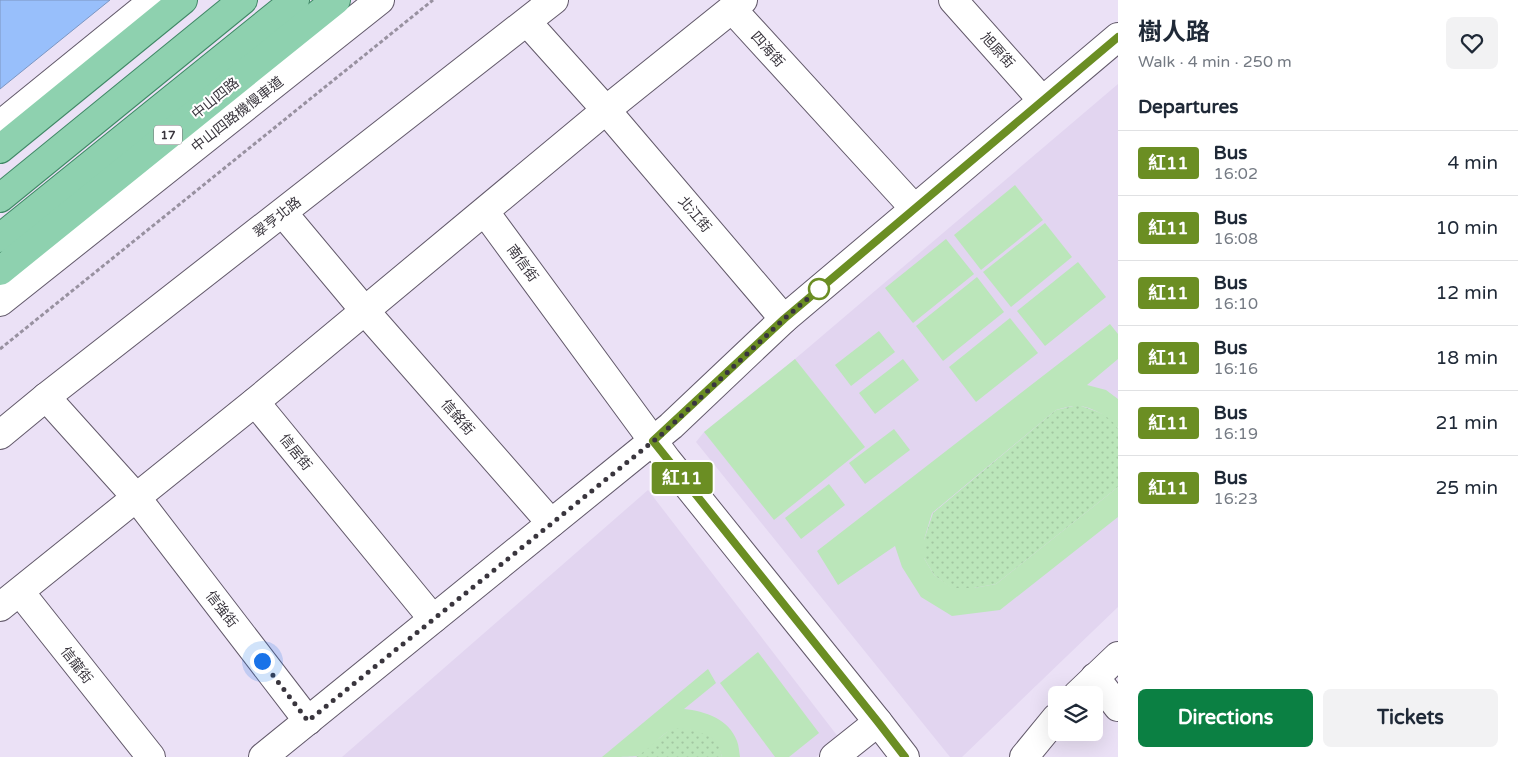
<!DOCTYPE html>
<html lang="en">
<head>
<meta charset="utf-8">
<style>
	body { margin:0; font-family:"Varela Round","Noto Sans TC",sans-serif; background:#f2f2f3; color:#1f2937; height:100vh; display:flex; flex-direction:column; font-size:19px; white-space:nowrap }
	* { box-sizing:border-box; margin:0 }
	p { font-size:16px; color:#747a83 }
	.icon { flex:none; width:28px; height:28px; fill:none; stroke:currentColor; stroke-width:2; stroke-linecap:round; stroke-linejoin:round }
	.map { position:relative; flex:1; overflow:hidden }
	.panel { display:flex; flex-direction:column; background:#fff; width:400px }
	.panel>* { flex:none }
	.badge { padding:0 10px; border-radius:4px; font-size:18px; line-height:32px }
	.tools { position:absolute; left:1048px; top:686px; display:grid; gap:10px }
	.tools a { display:grid; place-items:center; width:55px; height:55px; border-radius:8px; background:#fff; box-shadow:0 5px 20px #0002; font-size:25px }
	.you { position:absolute; width:25px; height:25px; margin:-12px; border:4px solid #fff; border-radius:50%; background:#1a73e8; box-shadow:0 0 0 8px #1a73e833 }
	.map>.badge { position:absolute; translate:-50% -50%; box-shadow:0 0 0 2px #fff }
	h2 { padding:0 20px; font-size:19px; line-height:45px }
	.round { display:grid; place-items:center; flex:none; width:52px; height:52px; border-radius:8px; background:#f2f2f3 }
	.overview { display:flex; align-items:center; justify-content:space-between; height:85px; padding:0 20px }
	h1 { font-size:24px; font-weight:700; line-height:38px }
	.primary-button { display:flex; gap:10px; margin-top:auto; padding:10px 20px }
	.primary-button a { flex:1; height:58px; border-radius:8px; background:#0b8043; color:#fff; font-size:20px; font-weight:700; line-height:58px; text-align:center }
	.primary-button a+a { background:#f2f2f3; color:#1f2937 }
	ul { padding:0; list-style:none }
	li { display:flex; align-items:center; gap:15px; height:65px; padding:0 20px; border-top:1px solid #e0e1e3 }
	li div { flex:1 }
	li b { display:block; font-size:19px }
	li em { font-style:normal }
	li .badge { min-width:55px; font-weight:700; text-align:center }
	main { display:flex; flex:1; min-height:0 }
	.map>svg:first-child { display:block }
</style>
</head>
<body>
<main>
<div class="map">
<svg width="1118" height="757" viewBox="0 0 1118 757">
	<defs>
		<pattern id="grass-dots" width="8" height="8" patternUnits="userSpaceOnUse" patternTransform="scale(1.25)"><rect width="8" height="8" fill="#bbe6ba"/><path d="M2 2h.1M6 6h.1" fill="none" stroke="#a2c6a1" stroke-width="1.8" stroke-linecap="round"/></pattern>
	</defs>
	<rect width="100%" height="100%" fill="#ebe1f6"/>
	<!-- built -->
	<g fill="#e2d5f0">
		<polygon points="1118,84 1118,607 962,757 950,757 696,442 704,432 795,359"/>
		<polygon points="648,490 839,738 816,757 342,757"/>
	</g>
	<!-- grass -->
	<g fill="url(#grass-dots)">
		<path d="M 1078,405 C 1091,410 1113,414 1118,429 L 1118,487 L 996,584 L 974,588 L 951,588 L 934,575 L 924,558 L 924,540 L 933,513 L 1056,410 Z"/>
		<path d="M 678,727 C 690,729 713,732 719,745 C 720,748 721,753 722,757 L 636,757 L 668,731 Z"/>
	</g>
	<!-- pitch -->
	<g fill="#bbe6ba">
		<polygon points="1015,185 1043,220 981,270 954,235"/>
		<polygon points="1045,223 1072,257 1011,307 983,272"/>
		<polygon points="946,239 974,274 913,323 885,288"/>
		<polygon points="1078,262 1106,297 1045,346 1017,311"/>
		<polygon points="977,277 1004,312 943,361 916,326"/>
		<polygon points="1010,318 1038,353 976,402 949,367"/>
		<path d="M 1110,324 L 1118,334 L 1118,359 L 1087,385 L 1106,390 L 1118,399 L 1118,429 C 1114,418 1088,405 1077,406 C 1070,406 1063,408 1056,410 L 932,513 L 924,540 L 924,558 L 934,575 L 952,588 L 974,588 L 996,584 L 1118,487 L 1118,517 L 1000,610 L 952,616 L 921,597 L 902,567 L 895,546 L 838,585 L 817,551 Z"/>
		<polygon points="879,331 895,352 851,386 835,365"/>
		<polygon points="795,359 865,447 774,520 704,432"/>
		<polygon points="903,359 919,380 875,414 859,393"/>
		<polygon points="894,429 910,450 865,484 849,463"/>
		<polygon points="829,484 845,505 801,539 785,518"/>
		<polygon points="758,652 819,733 789,757 775,757 720,683"/>
		<path d="M 708,669 L 716,683 L 684,709 C 705,711 729,719 737,741 C 739,746 739,752 740,757 L 722,757 C 718,742 716,738 701,733 C 662,719 665,741 637,756 C 631,757 610,757 602,757 Z"/>
	</g>
	<!-- water -->
	<polygon fill="#98bffb" stroke="#7c96c2" points="0,0 110,0 0,89"/>
	<g fill="none" stroke-linecap="round" stroke-linejoin="round">
		<defs>
			<g id="minor">
				<polyline points="953,0 1042,100"/>
				<polyline points="732,9 914,208"/>
				<polyline points="527,22 606,110 784,319"/>
				<polyline points="0,125 154,0"/>
				<polyline points="485,212 667,460 878,722 905,757"/>
				<polyline points="283,213 365,311 551,523"/>
				<polyline points="0,302 380,0"/>
				<polyline points="46,397 136,497 308,721"/>
				<polyline points="255,402 433,619"/>
				<polyline points="0,435 46,397 554,0"/>
				<polyline points="20,592 151,757"/>
				<polyline points="0,607 255,402 606,110 743,0"/>
				<polyline points="1095,677 1118,707"/>
				<polyline points="1077,695 1118,656"/>
				<polyline points="263,757 671,426 784,319 1118,37"/>
				<polyline points="834,757 878,722"/>
				<polyline points="1024,757 1056,718"/>
			</g>
			<g id="major">
				<polyline points="0,149 183,0"/>
				<polyline points="0,198 243,0"/>
				<polyline points="0,238 295,0"/>
				<polyline points="0,271 336,0"/>
			</g>
		</defs>
		<!-- minor casing -->
		<use href="#minor" stroke="#62596a" stroke-width="30"/>
		<!-- major casing -->
		<use href="#major" stroke="#3f8765" stroke-width="30"/>
		<!-- path -->
		<polyline stroke="#9891a0" stroke-width="3" stroke-dasharray="4 2.5" stroke-linecap="butt" points="0,349 433,0"/>
		<!-- minor -->
		<use href="#minor" stroke="#fff" stroke-width="28"/>
		<!-- major -->
		<use href="#major" stroke="#8ed1af" stroke-width="28"/>
	</g>
	<g fill="none" stroke-linecap="round" stroke-linejoin="round">
		<defs>
			<polyline id="line" points="905,757 878,722 653,441 784,319 1118,37"/>
		</defs>
		<!-- line casing -->
		<use href="#line" stroke="#fff" stroke-width="11"/>
		<!-- line -->
		<use href="#line" stroke="#6b8e23" stroke-width="8"/>
		<!-- walk -->
		<polyline stroke="#39353d" stroke-width="5" stroke-dasharray="0 9" points="262,661 308,721 662,434 784,319 819,289"/>
	</g>
	<!-- markers -->
	<circle fill="#fff" stroke="#6b8e23" stroke-width="2.5" cx="819" cy="289" r="10"/>
	<g text-anchor="middle" stroke-width="4" stroke-linejoin="round" paint-order="stroke">
		<!-- shield labels -->
		<rect fill="#fff" stroke="#747277" stroke-width="1" x="154" y="125.5" width="28" height="19" rx="4"/>
		<g font-size="12" font-weight="bold" fill="#39353d">
			<text x="168" y="139">17</text>
		</g>
		<!-- street labels -->
		<g font-size="14" fill="#39353d" stroke="#fff">
			<text transform="translate(768 49) rotate(48)" y="5">四海街</text>
			<text transform="translate(998 50) rotate(48)" y="5">旭原街</text>
			<text transform="translate(215 98) rotate(-39)" y="5">中山四路</text>
			<text transform="translate(237 114) rotate(-38)" y="5">中山四路機慢車道</text>
			<text transform="translate(695 214) rotate(50)" y="5">北江街</text>
			<text transform="translate(277 217) rotate(-38)" y="5">翠亨北路</text>
			<text transform="translate(523 263) rotate(54)" y="5">南信街</text>
			<text transform="translate(458 417) rotate(49)" y="5">信銘街</text>
			<text transform="translate(296 452) rotate(51)" y="5">信居街</text>
			<text transform="translate(222 609) rotate(52)" y="5">信強街</text>
			<text transform="translate(77 665) rotate(52)" y="5">信龍街</text>
		</g>
	</g>
</svg>
<div class="tools">
<a><svg class="icon" aria-label="layers" viewBox="0 0 24 24"><path d="M12 4l9 5-9 5-9-5zM3 14l9 5 9-5"/></svg></a>
</div>
<div class="you" style="left:262px;top:661px"></div>
<b class="badge" style="left:682px;top:478px;background:#6b8e23;color:#fff">紅11</b>
</div>
<section class="panel">
<div class="overview"><div><h1>樹人路</h1><p>Walk · 4 min · 250 m</p></div><a class="round"><svg class="icon" aria-label="heart" viewBox="0 0 24 24"><path d="M12 20l-8-8c-3-5 5-10 8-4 3-6 11-1 8 4z"/></svg></a></div>
<h2>Departures</h2>
<ul>
<li><span class="badge" style="background:#6b8e23;color:#fff">紅11</span><div><b>Bus</b><p>16:02</p></div><em>4 min</em></li>
<li><span class="badge" style="background:#6b8e23;color:#fff">紅11</span><div><b>Bus</b><p>16:08</p></div><em>10 min</em></li>
<li><span class="badge" style="background:#6b8e23;color:#fff">紅11</span><div><b>Bus</b><p>16:10</p></div><em>12 min</em></li>
<li><span class="badge" style="background:#6b8e23;color:#fff">紅11</span><div><b>Bus</b><p>16:16</p></div><em>18 min</em></li>
<li><span class="badge" style="background:#6b8e23;color:#fff">紅11</span><div><b>Bus</b><p>16:19</p></div><em>21 min</em></li>
<li><span class="badge" style="background:#6b8e23;color:#fff">紅11</span><div><b>Bus</b><p>16:23</p></div><em>25 min</em></li>
</ul>
<div class="primary-button"><a>Directions</a><a>Tickets</a></div>
</section>
</main>
</body>
</html>
